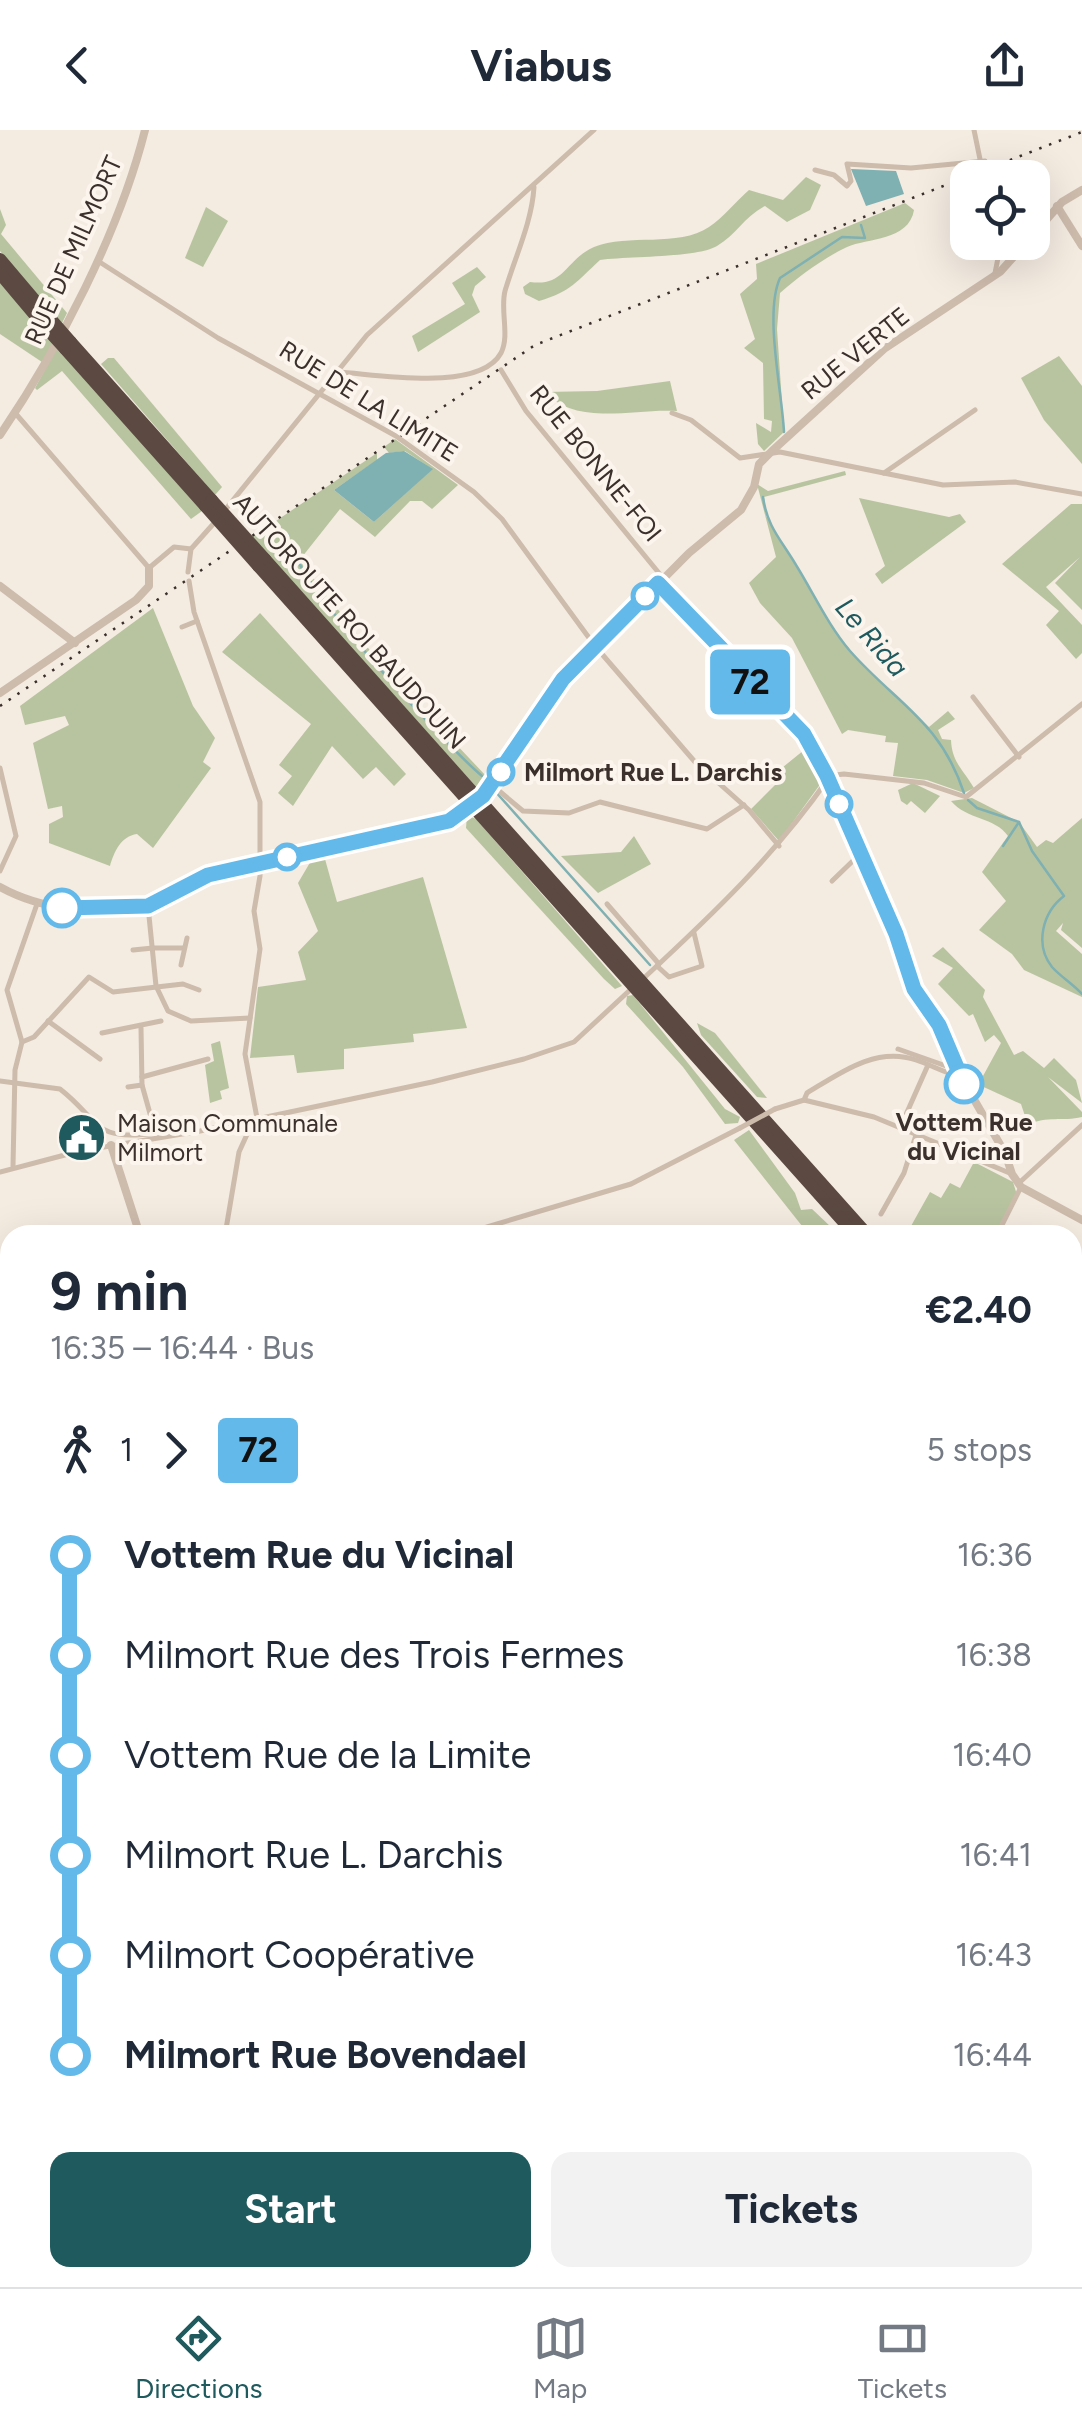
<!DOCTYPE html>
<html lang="en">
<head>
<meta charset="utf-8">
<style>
	body { margin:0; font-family:Figtree,sans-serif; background:#f2f2f3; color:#1f2937; height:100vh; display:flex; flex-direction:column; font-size:38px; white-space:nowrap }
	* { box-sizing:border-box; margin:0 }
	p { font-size:32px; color:#747a83 }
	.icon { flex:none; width:55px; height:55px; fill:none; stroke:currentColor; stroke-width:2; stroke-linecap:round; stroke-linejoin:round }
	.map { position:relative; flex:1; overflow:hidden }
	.sheet { position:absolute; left:0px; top:1095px; width:1082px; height:1062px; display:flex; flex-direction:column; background:#fff; border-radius:30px 30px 0 0; box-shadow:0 10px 40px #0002 }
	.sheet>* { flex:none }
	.badge { padding:0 20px; border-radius:8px; font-size:35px; line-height:65px }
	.buttons { position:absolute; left:950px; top:30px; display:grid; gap:20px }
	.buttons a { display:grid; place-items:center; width:100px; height:100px; border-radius:20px; background:#fff; box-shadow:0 10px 40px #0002; font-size:50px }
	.map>.badge { position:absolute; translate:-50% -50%; box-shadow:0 0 0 5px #fff }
	.legs { display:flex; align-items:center; gap:15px; height:110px; padding:0 50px; font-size:32px }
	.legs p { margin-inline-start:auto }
	.head { display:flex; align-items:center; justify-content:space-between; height:170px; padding:0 50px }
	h1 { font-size:55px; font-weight:700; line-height:75px }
	.primary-button { display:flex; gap:20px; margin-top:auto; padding:20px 50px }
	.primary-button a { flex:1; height:115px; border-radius:20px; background:#1f5a5e; color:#fff; font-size:40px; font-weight:700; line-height:115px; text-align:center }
	.primary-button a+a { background:#f2f2f3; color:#1f2937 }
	ul { padding:0 50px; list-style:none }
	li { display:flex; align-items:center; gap:35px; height:100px; font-size:38px }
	li i { display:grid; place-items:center; width:15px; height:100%; margin:0 12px; background:currentColor }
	li i::after { content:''; width:25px; height:25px; margin:-12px; border:8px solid; border-radius:50%; background:#fff }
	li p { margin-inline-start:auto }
	li:first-child i { background:linear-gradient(#0000 50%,currentColor 0) }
	li:last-child i { background:linear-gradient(currentColor 50%,#0000 0) }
	header { display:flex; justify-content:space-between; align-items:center; height:130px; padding:0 50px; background:#fff; font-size:45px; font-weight:700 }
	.tabs { display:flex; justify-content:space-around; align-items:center; height:140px; border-top:2px solid #e0e1e3; background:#fff; font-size:28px; color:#747a83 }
	.tabs a { display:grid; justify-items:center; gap:5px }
	.tabs .active { color:#1f5a5e }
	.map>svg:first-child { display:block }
</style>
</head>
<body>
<header><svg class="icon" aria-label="back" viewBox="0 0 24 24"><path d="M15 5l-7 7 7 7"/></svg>Viabus<svg class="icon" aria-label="share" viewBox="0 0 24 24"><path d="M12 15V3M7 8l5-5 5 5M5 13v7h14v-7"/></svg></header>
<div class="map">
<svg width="1082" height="2157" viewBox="0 0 1082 2157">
	<rect width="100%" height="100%" fill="#f4ebe1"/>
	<!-- green -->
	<g fill="#b8c4a0">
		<path d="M 806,47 L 821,55 L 810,80 L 787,92 L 765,76 C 745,86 736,105 717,116 C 697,128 628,126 600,130 C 576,152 572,161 539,171 L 525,164 L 523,157 L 530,152 C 565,157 565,130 594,117 C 628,103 678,118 709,97 C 723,88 736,71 749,60 L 783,70 Z"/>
		<path d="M 905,73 L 914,80 C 909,111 867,108 847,117 C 822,129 801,145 780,163 L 777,199 L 784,302 L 764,321 L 758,314 L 756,293 L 771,302 L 772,291 L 764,289 L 763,233 L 744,218 L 755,209 L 740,164 L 757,149 L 756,134 Z"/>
		<polygon points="206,77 228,91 203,137 185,128"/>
		<polygon points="0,79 6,95 1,104 67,183 62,193 0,121"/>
		<polygon points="477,137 486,147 475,156 472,165 480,182 418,222 412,206 465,174 452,153"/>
		<polygon points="0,153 53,213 42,232 0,204"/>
		<polygon points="57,218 202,381 191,389 62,241 37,260 35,258"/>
		<polygon points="1059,226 1082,256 1082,334 1044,290 1021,248"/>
		<polygon points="108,228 114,228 222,357 215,365 101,234"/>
		<path d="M 670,251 L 677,281 C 634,278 577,297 545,262 L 597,261 Z"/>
		<polygon points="395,309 458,355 432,379 422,371 410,371 375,407 340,379 302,427 296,426 383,537 487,647 479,660 252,407 377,323 377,330 334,360 374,392 432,339 405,321 389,323 384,317"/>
		<path d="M 845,341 L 846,345 L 764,367 L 766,386 L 835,502 L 868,541 L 929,597 L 948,581 L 955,589 L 938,600 L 942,609 L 951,610 C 952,632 962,638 974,658 L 964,663 L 927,650 L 893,646 L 898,613 L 885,612 L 886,606 L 848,600 L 842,604 L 792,508 L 760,473 L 749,453 L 776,427 L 757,354 L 768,361 Z"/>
		<polygon points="859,368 949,387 960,384 966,392 882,454 875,444 885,436"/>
		<polygon points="1071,374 1082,374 1082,480 1055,453 1080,427 1046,457 1082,495 1082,523 1076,529 1046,495 1059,481 1002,434"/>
		<path d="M 153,478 L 193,576 L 215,608 L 203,632 L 211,638 L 153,718 L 137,704 C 121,706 114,722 110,736 L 49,713 L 49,694 L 63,687 L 62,676 L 48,679 L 33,613 L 69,595 L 65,586 L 25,595 L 20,576 Z"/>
		<polygon points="260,483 406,644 394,656 376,637 363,649 332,616 293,676 278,663 292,646 279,635 311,594 222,522"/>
		<polygon points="809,616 824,649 779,711 751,679 778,652 772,646"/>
		<polygon points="913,653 940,666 925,683 911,671 907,675 901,671 898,660"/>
		<path d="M 972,668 L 1019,692 L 1037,717 L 1046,710 L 1053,713 L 1082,688 L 1082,818 L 1061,800 L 1063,793 L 1056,801 L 1082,824 L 1082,867 L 1024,840 L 1012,824 L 979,800 L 1006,771 L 982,742 L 1008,706 C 995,687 967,690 951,671 Z"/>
		<polygon points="467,685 476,689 622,856 615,859 604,849 466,698"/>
		<polygon points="634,706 651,734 598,763 561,726 621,722"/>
		<polygon points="323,722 337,772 423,747 467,898 413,904 414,912 344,919 344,939 297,943 294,925 250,928 258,857 306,850 298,822 318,801 298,753 315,724"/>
		<path d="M 943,817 L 985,860 L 983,867 L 1014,925 L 1023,921 L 1044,938 L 1054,928 L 1076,950 L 1082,973 L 1048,947 L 1082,982 L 1082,987 C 1062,992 1047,985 1028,995 L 1021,974 L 975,953 L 973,941 L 983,946 L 1001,913 L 994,905 L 985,912 L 973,884 L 969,886 L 938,854 L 953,838 L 932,826 Z"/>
		<polygon points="633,865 725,979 740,987 738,993 725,994 683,937 626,874 627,866"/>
		<polygon points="697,893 715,903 767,968 757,967 701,905"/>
		<polygon points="220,911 229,958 220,961 222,969 210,973 205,935 214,931 211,914"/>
		<polygon points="749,1000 795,1063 801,1080 812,1079 831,1097 831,1105 810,1105 806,1101 734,1010"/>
		<polygon points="974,1032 1013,1052 1017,1065 994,1105 906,1105 930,1062 941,1068 950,1053 960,1058"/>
		<polygon points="1082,1755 1082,1829 1073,1826 1072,1756"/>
	</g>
	<!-- water -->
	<g fill="#7fb0b2">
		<polygon points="851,39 896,41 904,64 866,76"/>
		<polygon points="404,321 433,339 374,392 334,360 386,323"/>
	</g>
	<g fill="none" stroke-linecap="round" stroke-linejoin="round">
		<!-- stream -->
		<g stroke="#7fb0b2" stroke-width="2.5">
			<path d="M 784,302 C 782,261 764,183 780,148 L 842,107 L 865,108 L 861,95"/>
			<path d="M 763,367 C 767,397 782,411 796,435 C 814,464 828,495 850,521 C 897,574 940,591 964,663"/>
			<path d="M 288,405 C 289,446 443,613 482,646"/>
			<polyline points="494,660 650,835"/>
			<path d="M 968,670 L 977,678 L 1019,692 L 1032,721 L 1064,766 C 1043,782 1034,814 1052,837 C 1061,847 1073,854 1082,864"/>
			<polyline points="1003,716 1019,692"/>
			<polyline points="1072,1865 1082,1868"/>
		</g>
		<!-- minor -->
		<g stroke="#cdbbac" stroke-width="5">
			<polyline points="974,0 981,34"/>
			<polyline points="815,40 834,45 847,56 851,51 847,34 911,38 985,31"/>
			<polyline points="983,43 984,48"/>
			<polyline points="992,112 998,128 995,143"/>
			<polyline points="98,131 218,208 396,306 474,362 502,389 595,516 695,632 749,680 779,716"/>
			<polyline points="501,240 526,281 663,448"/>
			<path d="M 338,242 C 376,244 479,263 501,223 C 510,206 500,180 505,161 C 515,127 532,92 534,57"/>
			<polyline points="672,283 691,290 740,328 780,322 943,355 1015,352 1082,364"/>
			<polyline points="16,284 149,438 174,417 191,419"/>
			<polyline points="884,343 975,280"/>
			<polyline points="225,380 367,205 594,0"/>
			<polyline points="188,442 191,419 215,392"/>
			<polyline points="189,451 194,482 260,672 260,746 254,781 260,819 245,924 257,988"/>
			<polyline points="182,497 197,491"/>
			<polyline points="973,567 1019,627"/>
			<polyline points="0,638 16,706 0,741"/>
			<polyline points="827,646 844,644 924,653 966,667 1082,574"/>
			<polyline points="492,655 523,681 569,683 600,672 707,699 744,675"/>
			<polyline points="832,751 860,724"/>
			<polyline points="607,774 659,834"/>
			<polyline points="148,776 156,856 168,881 191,891 250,888"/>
			<polyline points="153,818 184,818"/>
			<polyline points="133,820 153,818"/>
			<polyline points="181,835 187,808"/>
			<polyline points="657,836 669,847 702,836 694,803"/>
			<path d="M 645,847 C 713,784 775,725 828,649"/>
			<polyline points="48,891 100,929"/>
			<polyline points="141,898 142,955 156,1005"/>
			<polyline points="102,903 161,891"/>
			<polyline points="22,912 34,907 89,847 113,862 183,854 199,860"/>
			<polyline points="898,919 966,943"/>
			<polyline points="142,947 208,929"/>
			<path d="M 0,951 L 60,959 C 101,991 92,1012 155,1003"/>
			<polyline points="128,957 142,955"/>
			<polyline points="804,970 874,987 1012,1044"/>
			<path d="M 775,979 L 804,970 L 807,963 C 840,943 876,916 916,930 C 931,935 945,943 961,947"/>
			<polyline points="900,998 928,935"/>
			<polyline points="13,1036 15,940 22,912 7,860 37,774"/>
			<polyline points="0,1042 80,1021 200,1001 432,952 524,929 574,912 630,860"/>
			<polyline points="1019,1053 1082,995"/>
			<polyline points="881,1084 904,1043 916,1005"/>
			<polyline points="225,1105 239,1022 254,989"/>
			<polyline points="460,1105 631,1054 740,998"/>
			<polyline points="997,1105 1021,1057"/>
			<polyline points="1082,1170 1075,1179 1082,1185"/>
			<polyline points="1073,1203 1082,1193"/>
			<polyline points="1072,1263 1082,1255"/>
			<polyline points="1072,1316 1082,1327"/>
			<polyline points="0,1334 10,1326"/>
			<polyline points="0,1437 10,1449"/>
			<polyline points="0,1469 10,1461"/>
			<polyline points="0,1998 10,2003"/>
			<polyline points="1072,2022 1082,2029"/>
			<polyline points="0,2095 10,2089"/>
			<polyline points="0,2113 10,2146"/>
		</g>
		<!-- tertiary -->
		<g stroke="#cdbbac" stroke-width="8">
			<polyline points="1057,76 1082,116"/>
			<polyline points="1032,106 1062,72 1082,60"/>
			<path d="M 0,305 C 59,218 119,103 145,0"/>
			<polyline points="659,453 804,604 827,646 896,804 914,859 939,895 961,947 1005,1023 1012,1044 1021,1057 1082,1090"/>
			<polyline points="0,456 75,513"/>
			<polyline points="0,563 136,470 149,456 149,438"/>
			<polyline points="483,666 557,556 689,423 741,380 754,357 759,334 772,321 884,219 1000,142 1027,112"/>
			<path d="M 0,757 C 45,782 91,782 141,777 C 165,774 186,751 210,745 C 288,722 401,719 469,679"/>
			<polyline points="111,1015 140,1105"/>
			<polyline points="0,1529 10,1529"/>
			<polyline points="0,1749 10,1749"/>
			<polyline points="254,2157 258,2148"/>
		</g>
		<!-- motorway -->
		<g stroke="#5c4a42" stroke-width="12">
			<polyline points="0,129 50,188"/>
			<polyline points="0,144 44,196"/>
			<polyline points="71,212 212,370"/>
			<polyline points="65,219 205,376"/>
			<polyline points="265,429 868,1105"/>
			<polyline points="258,436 855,1105"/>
			<polyline points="1072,1354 1082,1367"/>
			<polyline points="1072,1368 1082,1382"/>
			<polyline points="1072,1606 1082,1592"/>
			<polyline points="1072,1638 1082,1610"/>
			<polyline points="1072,1661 1082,1689"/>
			<polyline points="1072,1744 1082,1742"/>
			<polyline points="0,1773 10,1772"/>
			<polyline points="0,1797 10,1798"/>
			<polyline points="1072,1831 1082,1834"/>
		</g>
		<!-- rail -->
		<polyline stroke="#3b302b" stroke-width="2.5" stroke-dasharray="2.5 8" stroke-linecap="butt" points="0,576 535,215 1082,2"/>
		<!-- minor-bridge -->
		<g stroke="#cdbbac" stroke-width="5">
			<polyline points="740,998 775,979"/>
			<polyline points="1072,1371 1082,1365"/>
		</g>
		<!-- motorway-bridge -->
		<g stroke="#5c4a42" stroke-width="12">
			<polyline points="50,188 71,212"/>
			<polyline points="44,196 65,219"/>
			<polyline points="212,370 265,429"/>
			<polyline points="205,376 258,436"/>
		</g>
	</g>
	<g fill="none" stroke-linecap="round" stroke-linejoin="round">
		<defs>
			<polyline id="line-1" points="62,778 148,776 208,745 449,691 483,666 563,549 658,453 804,604 827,646 896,804 914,859 939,895 964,954"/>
		</defs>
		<!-- line-1 casing -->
		<use href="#line-1" stroke="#fff" stroke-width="22"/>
		<!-- line-1 -->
		<use href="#line-1" stroke="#63b9e9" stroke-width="15"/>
	</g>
	<!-- icons -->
	<defs>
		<symbol id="civic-disc" viewBox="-11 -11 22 22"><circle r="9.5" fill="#1f5a5e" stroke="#fbf5ee"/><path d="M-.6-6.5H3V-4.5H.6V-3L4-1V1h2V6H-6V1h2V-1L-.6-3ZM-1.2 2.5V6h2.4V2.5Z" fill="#fff"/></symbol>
	</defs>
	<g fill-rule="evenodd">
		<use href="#civic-disc" x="54" y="980" width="55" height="55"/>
	</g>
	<!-- markers -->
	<g fill="#fff" stroke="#63b9e9" stroke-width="5">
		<circle cx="645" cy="466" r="12"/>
		<circle cx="501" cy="642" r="12"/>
		<circle cx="839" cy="674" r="12"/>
		<circle cx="287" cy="727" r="12"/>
		<circle cx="62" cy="778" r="18"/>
		<circle cx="964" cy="954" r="18"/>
	</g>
	<g text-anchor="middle" stroke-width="8" stroke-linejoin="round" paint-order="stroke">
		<!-- street labels -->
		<g font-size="25" fill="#3b302b" stroke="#fbf5ee">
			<text transform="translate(73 120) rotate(-66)" y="9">RUE DE MILMORT</text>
			<text transform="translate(855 223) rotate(-39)" y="9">RUE VERTE</text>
			<text transform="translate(369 271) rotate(32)" y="9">RUE DE LA LIMITE</text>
			<text transform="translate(596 333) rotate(51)" y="9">RUE BONNE-FOI</text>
			<text transform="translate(350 491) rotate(48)" y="9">AUTOROUTE ROI BAUDOUIN</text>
		</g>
		<!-- stop labels -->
		<g font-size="25" font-weight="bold" fill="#3b302b" stroke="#fbf5ee" text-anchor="start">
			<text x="524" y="651">Milmort Rue L. Darchis</text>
			<text x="964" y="1001" text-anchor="middle">Vottem Rue<tspan x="964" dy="29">du Vicinal</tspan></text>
		</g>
		<!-- poi labels -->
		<g font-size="25" fill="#3b302b" stroke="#fbf5ee" text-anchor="start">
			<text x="117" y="1002">Maison Communale<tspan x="117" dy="29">Milmort</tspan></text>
		</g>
		<!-- water labels -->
		<g font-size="28" font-style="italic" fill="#1f5a5e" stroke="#fbf5ee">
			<text transform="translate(872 507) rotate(49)" y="10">Le Rida</text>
		</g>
	</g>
</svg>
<div class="buttons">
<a><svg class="icon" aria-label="locate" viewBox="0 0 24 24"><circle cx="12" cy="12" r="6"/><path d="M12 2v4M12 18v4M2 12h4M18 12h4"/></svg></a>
</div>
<b class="badge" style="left:750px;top:552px;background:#63b9e9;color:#111">72</b>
<section class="sheet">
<div class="head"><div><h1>9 min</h1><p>16:35 – 16:44 · Bus</p></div><b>€2.40</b></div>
<div class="legs"><svg class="icon" aria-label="walk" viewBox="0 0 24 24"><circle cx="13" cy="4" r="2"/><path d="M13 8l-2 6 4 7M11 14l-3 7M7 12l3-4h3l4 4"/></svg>1<svg class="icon" aria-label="forward" viewBox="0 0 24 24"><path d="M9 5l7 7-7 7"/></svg><b class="badge" style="background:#63b9e9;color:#111">72</b><p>5 stops</p></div>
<ul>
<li><i style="color:#63b9e9"></i><b>Vottem Rue du Vicinal</b><p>16:36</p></li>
<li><i style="color:#63b9e9"></i><span>Milmort Rue des Trois Fermes</span><p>16:38</p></li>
<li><i style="color:#63b9e9"></i><span>Vottem Rue de la Limite</span><p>16:40</p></li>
<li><i style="color:#63b9e9"></i><span>Milmort Rue L. Darchis</span><p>16:41</p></li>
<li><i style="color:#63b9e9"></i><span>Milmort Coopérative</span><p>16:43</p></li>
<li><i style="color:#63b9e9"></i><b>Milmort Rue Bovendael</b><p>16:44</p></li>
</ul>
<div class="primary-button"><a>Start</a><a>Tickets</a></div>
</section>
</div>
<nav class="tabs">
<a class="active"><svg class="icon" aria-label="directions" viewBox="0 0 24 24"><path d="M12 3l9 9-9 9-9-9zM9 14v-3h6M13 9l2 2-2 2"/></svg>Directions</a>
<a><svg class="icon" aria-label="map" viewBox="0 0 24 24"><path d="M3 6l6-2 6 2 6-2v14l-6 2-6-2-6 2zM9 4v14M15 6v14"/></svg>Map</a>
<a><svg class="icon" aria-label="tickets" viewBox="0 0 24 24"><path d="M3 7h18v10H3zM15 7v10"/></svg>Tickets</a>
</nav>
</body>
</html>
